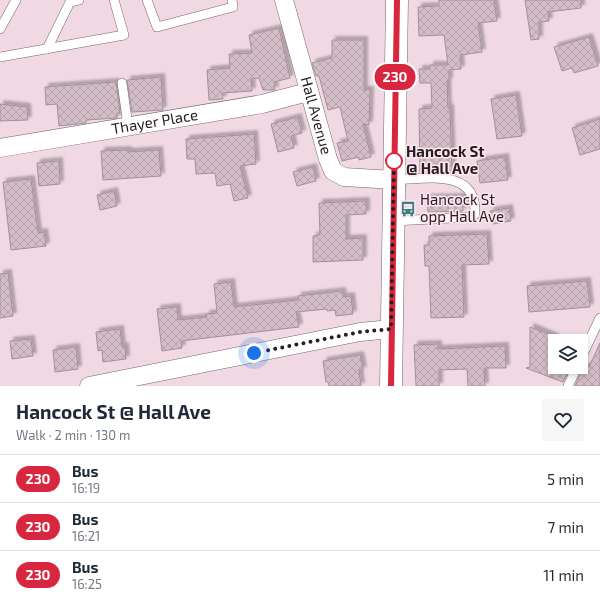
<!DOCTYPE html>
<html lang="en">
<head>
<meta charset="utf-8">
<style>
	body { margin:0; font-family:"Exo 2",sans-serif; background:#f6f6f7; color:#1f2937; height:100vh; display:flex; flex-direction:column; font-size:15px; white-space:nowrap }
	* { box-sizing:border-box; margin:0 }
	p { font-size:13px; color:#747a83 }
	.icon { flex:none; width:22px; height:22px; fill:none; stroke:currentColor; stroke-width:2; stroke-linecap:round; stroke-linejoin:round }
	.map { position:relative; height:386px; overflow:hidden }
	.drawer { display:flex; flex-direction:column; background:#fff; flex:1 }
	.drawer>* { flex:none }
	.badge { padding:0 8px; border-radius:13px; font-size:14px; line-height:26px }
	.controls { position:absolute; left:548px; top:334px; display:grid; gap:8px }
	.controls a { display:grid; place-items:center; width:40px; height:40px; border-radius:0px; background:#fff; box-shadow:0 2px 6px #0003; font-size:20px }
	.you { position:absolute; width:20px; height:20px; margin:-10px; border:3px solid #fff; border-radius:50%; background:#1a73e8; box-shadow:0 0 0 6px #1a73e833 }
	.map>.badge { position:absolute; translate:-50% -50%; box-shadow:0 0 0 2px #fff }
	.round { display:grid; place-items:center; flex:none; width:42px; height:42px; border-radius:0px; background:#f6f6f7 }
	.head { display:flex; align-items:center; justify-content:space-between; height:68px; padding:0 16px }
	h1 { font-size:19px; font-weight:700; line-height:30px }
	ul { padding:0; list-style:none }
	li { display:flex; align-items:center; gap:12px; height:48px; padding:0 16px; border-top:1px solid #e0e1e3 }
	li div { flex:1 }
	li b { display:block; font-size:15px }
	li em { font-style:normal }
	li .badge { min-width:44px; font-weight:700; text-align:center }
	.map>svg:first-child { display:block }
</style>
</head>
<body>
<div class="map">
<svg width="600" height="386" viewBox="0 0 600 386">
	<defs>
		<pattern id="building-cross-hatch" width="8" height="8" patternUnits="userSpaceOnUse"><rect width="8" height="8" fill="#d3bdc7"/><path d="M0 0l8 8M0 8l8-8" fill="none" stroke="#b5a2ab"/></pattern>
		<filter id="shadow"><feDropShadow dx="3.5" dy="-3.5" stdDeviation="1" flood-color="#0004"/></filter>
	</defs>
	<rect width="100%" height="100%" fill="#f0d9e3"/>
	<!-- building -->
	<g fill="url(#building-cross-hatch)" stroke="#a59099" filter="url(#shadow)">
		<polygon points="439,0 494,0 497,21 478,23 482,52 460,55 461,69 449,70 449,81 447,81 448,108 450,108 452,172 420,172 419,109 432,108 431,83 420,83 419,69 430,69 430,65 448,65 444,35 419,36 418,7 439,6"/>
		<polygon points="525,0 581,0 581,8 548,12 549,21 539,22 539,39 531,40"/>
		<polygon points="279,28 290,78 274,82 275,90 263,90 259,78 251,79 252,91 222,93 223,99 209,100 207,70 230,68 229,54 252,53 249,35"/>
		<polygon points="589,37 598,66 574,73 572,68 562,71 554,47"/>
		<polygon points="332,40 364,40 364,90 370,90 369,125 363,124 371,157 359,160 359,157 342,161 337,143 348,141 340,107 328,110 319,76 316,76 312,63 332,58"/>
		<polygon points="161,77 163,110 132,112 127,80"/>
		<polygon points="116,82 120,113 117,113 117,118 86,120 86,123 59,126 57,104 46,105 45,87"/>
		<polygon points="516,95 522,136 497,139 491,99"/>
		<polygon points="0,104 27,107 28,120 0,121"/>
		<polygon points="298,117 302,133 291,136 294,148 278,152 271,124"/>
		<polygon points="600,119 600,149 580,155 572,128"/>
		<polygon points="254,134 256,164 240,166 248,198 234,201 230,184 217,186 215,173 196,174 195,159 187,159 186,139"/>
		<polygon points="128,150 128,152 159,150 161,176 103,180 101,151"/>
		<polygon points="505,157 508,180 480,183 477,161"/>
		<polygon points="59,161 60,184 39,186 37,163"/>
		<polygon points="313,167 316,181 297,186 293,172"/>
		<polygon points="31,179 38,233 44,232 46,246 11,250 3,182"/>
		<polygon points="114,191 117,206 100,210 97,195"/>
		<polygon points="463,197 463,211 428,212 427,198"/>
		<polygon points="366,201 366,214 346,215 346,239 363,238 363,260 313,262 313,236 320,235 319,203"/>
		<polygon points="509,208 511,221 493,224 490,211"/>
		<polygon points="487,234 489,264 462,265 464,317 431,318 429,266 425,266 424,245 429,245 429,236"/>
		<polygon points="8,273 13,316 0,318 0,274"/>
		<polygon points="587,281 590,307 529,312 527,286"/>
		<polygon points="231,282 234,307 298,300 298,296 342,291 343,297 351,296 353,314 336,316 335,310 327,311 327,309 296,312 299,327 181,341 182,348 162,351 157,309 177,307 178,320 207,317 206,314 217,313 214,284"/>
		<polygon points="530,327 555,337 555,367 570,367 563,382 526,368 530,367"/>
		<polygon points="120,329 122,347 125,346 126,359 103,362 102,350 98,351 96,332"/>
		<polygon points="31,339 33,356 12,359 10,341"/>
		<polygon points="600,343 600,386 575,386 583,367 589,367"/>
		<polygon points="438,344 438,349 505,346 506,368 484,368 485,386 468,386 467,369 439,370 439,386 416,386 414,345"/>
		<polygon points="76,347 78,369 55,372 53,350"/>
		<polygon points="360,355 363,370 359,370 361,386 329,386 328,382 326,382 323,361"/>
	</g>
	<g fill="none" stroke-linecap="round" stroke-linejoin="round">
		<defs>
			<g id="service">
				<polyline points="147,0 157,27 233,7 232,0"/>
				<polyline points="0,29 16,0"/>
				<polyline points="47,49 70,2 79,0"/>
				<polyline points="0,57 124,35 114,0"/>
				<polyline points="122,83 128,126"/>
				<path d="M 393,221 L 472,217 L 475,214 C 477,167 425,179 394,180"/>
				<polyline points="581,358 600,318"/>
				<polyline points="568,386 577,367"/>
			</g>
			<g id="minor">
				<path id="s1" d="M 284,0 L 328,159 L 333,171 L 344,177 L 394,180"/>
				<path id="s2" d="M 0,148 L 262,104 L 308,92"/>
				<polyline points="89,386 360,332 391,329"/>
			</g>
			<polyline id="secondary" points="391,386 397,0"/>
		</defs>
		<!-- service casing -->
		<use href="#service" stroke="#77636c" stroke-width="10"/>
		<!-- minor casing -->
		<use href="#minor" stroke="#77636c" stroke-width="19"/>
		<!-- secondary casing -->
		<use href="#secondary" stroke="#77636c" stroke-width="23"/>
		<!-- service -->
		<use href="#service" stroke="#fff" stroke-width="9"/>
		<!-- minor -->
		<use href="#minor" stroke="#fff" stroke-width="18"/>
		<!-- secondary -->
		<use href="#secondary" stroke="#fff" stroke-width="22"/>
	</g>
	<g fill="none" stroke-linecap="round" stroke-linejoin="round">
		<defs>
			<polyline id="line" points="391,386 397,0"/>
		</defs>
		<!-- line casing -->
		<use href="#line" stroke="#fff" stroke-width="9"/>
		<!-- line -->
		<use href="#line" stroke="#d7263d" stroke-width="6"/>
		<!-- walk -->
		<polyline stroke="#261e21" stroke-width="4" stroke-dasharray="0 7.2" points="254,353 360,332 391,329 394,161"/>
	</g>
	<!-- icons -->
	<defs>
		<symbol id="bus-bare" viewBox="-9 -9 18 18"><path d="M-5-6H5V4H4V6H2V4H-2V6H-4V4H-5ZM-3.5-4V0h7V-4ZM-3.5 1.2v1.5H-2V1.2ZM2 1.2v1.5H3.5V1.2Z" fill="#378083" stroke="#fde6f0" stroke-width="2.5" paint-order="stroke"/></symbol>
	</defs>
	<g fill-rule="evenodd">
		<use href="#bus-bare" x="397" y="198" width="22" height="22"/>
	</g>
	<!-- markers -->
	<circle fill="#fff" stroke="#d7263d" stroke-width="2" cx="394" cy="161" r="8"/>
	<g text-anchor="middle" stroke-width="3" stroke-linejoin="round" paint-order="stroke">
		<!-- street labels -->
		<g font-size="15" fill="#261e21" stroke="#fde6f0">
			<text dy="5" stroke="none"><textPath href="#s1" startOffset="120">Hall Avenue</textPath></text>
			<text dy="5" stroke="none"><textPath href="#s2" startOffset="157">Thayer Place</textPath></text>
		</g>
		<!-- stop labels -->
		<g font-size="15" font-weight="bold" fill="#261e21" stroke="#fde6f0" text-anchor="start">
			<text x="406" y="157">Hancock St<tspan x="406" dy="17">@ Hall Ave</tspan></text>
		</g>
		<!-- poi labels -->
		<g font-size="15" fill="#261e21" stroke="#fde6f0" text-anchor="start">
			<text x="420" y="205">Hancock St<tspan x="420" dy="17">opp Hall Ave</tspan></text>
		</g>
	</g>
</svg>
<div class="controls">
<a><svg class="icon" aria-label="layers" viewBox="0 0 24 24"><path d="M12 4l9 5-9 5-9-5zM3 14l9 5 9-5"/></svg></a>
</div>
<div class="you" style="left:254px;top:353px"></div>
<b class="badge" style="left:395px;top:77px;background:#d7263d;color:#fff">230</b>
</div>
<section class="drawer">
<div class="head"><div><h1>Hancock St @ Hall Ave</h1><p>Walk · 2 min · 130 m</p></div><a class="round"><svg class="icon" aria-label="heart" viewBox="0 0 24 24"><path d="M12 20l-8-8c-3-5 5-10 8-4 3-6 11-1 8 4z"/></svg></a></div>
<ul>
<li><span class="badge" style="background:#d7263d;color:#fff">230</span><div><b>Bus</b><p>16:19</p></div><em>5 min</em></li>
<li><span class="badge" style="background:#d7263d;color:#fff">230</span><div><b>Bus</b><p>16:21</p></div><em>7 min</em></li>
<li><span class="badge" style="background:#d7263d;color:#fff">230</span><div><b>Bus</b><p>16:25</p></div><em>11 min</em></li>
</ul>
</section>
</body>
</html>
